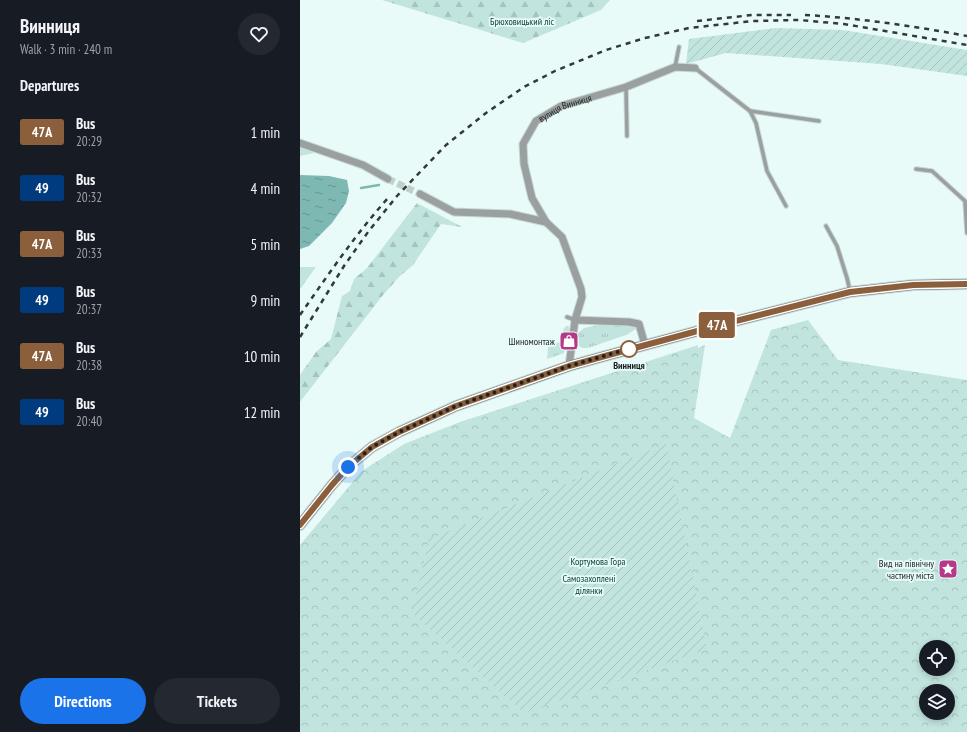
<!DOCTYPE html>
<html lang="en">
<head>
<meta charset="utf-8">
<style>
	body { margin:0; font-family:"PT Sans Narrow",sans-serif; background:#242831; color:#f1f3f6; height:100vh; display:flex; flex-direction:column; font-size:15px; white-space:nowrap }
	* { box-sizing:border-box; margin:0 }
	p { font-size:13px; color:#9ea1a6 }
	.icon { flex:none; width:22px; height:22px; fill:none; stroke:currentColor; stroke-width:2; stroke-linecap:round; stroke-linejoin:round }
	.map { position:relative; flex:1; overflow:hidden }
	.drawer { display:flex; flex-direction:column; background:#171b24; width:300px }
	.drawer>* { flex:none }
	.badge { padding:0 8px; border-radius:3px; font-size:14px; line-height:26px }
	.buttons { position:absolute; left:619px; top:640px; display:grid; gap:8px }
	.buttons a { display:grid; place-items:center; width:36px; height:36px; border-radius:50%; background:#171b24; box-shadow:0 2px 6px #0003; font-size:20px }
	.you { position:absolute; width:20px; height:20px; margin:-10px; border:3px solid #fff; border-radius:50%; background:#1a73e8; box-shadow:0 0 0 6px #1a73e833 }
	.map>.badge { position:absolute; translate:-50% -50%; box-shadow:0 0 0 2px #fff }
	h2 { padding:0 20px; font-size:15px; line-height:36px }
	.round { display:grid; place-items:center; flex:none; width:42px; height:42px; border-radius:21px; background:#242831 }
	.head { display:flex; align-items:center; justify-content:space-between; height:68px; padding:0 20px }
	h1 { font-size:19px; font-weight:700; line-height:30px }
	.button { display:flex; gap:8px; margin-top:auto; padding:8px 20px }
	.button a { flex:1; height:46px; border-radius:24px; background:#1a73e8; color:#fff; font-size:16px; font-weight:700; line-height:46px; text-align:center }
	.button a+a { background:#242831; color:#f1f3f6 }
	ul { padding:0; list-style:none }
	li { display:flex; align-items:center; gap:12px; height:56px; padding:0 20px }
	li div { flex:1 }
	li b { display:block; font-size:15px }
	li em { font-style:normal }
	li .badge { min-width:44px; font-weight:700; text-align:center }
	main { display:flex; flex:1; min-height:0 }
	.map>svg:first-child { display:block }
</style>
</head>
<body>
<main>
<section class="drawer">
<div class="head"><div><h1>Винниця</h1><p>Walk · 3 min · 240 m</p></div><a class="round"><svg class="icon" aria-label="heart" viewBox="0 0 24 24"><path d="M12 20l-8-8c-3-5 5-10 8-4 3-6 11-1 8 4z"/></svg></a></div>
<h2>Departures</h2>
<ul>
<li><span class="badge" style="background:#8b5e3c;color:#fff">47А</span><div><b>Bus</b><p>20:29</p></div><em>1 min</em></li>
<li><span class="badge" style="background:#003b80;color:#fff">49</span><div><b>Bus</b><p>20:32</p></div><em>4 min</em></li>
<li><span class="badge" style="background:#8b5e3c;color:#fff">47А</span><div><b>Bus</b><p>20:33</p></div><em>5 min</em></li>
<li><span class="badge" style="background:#003b80;color:#fff">49</span><div><b>Bus</b><p>20:37</p></div><em>9 min</em></li>
<li><span class="badge" style="background:#8b5e3c;color:#fff">47А</span><div><b>Bus</b><p>20:38</p></div><em>10 min</em></li>
<li><span class="badge" style="background:#003b80;color:#fff">49</span><div><b>Bus</b><p>20:40</p></div><em>12 min</em></li>
</ul>
<div class="button"><a>Directions</a><a>Tickets</a></div>
</section>
<div class="map">
<svg width="667" height="732" viewBox="0 0 667 732">
	<defs>
		<pattern id="grass-tufts" width="24" height="20" patternUnits="userSpaceOnUse"><rect width="24" height="20" fill="#c1e4df"/><path d="M3 7l-1-3M5 7V3M7 7l1-3M15 17l-1-3M17 17v-4M19 17l1-3" fill="none" stroke="#a5c3bf"/></pattern>
		<pattern id="forest-firs" width="22" height="20" patternUnits="userSpaceOnUse"><rect width="22" height="20" fill="#c1e4df"/><path d="M5 1l3.5 6h-7zM16 11l3.5 6h-7z" fill="#a5c3bf"/></pattern>
		<pattern id="park-crowns" width="20" height="18" patternUnits="userSpaceOnUse"><rect width="20" height="18" fill="#c1e4df"/><path d="M2 6a3 3 0 1 1 6 0M12 15a3 3 0 1 1 6 0" fill="none" stroke="#a5c3bf"/></pattern>
		<pattern id="garden-furrows" width="10" height="10" patternUnits="userSpaceOnUse"><rect width="10" height="10" fill="#c1e4df"/><path d="M-1 1l2-2M0 10L10 0M9 11l2-2" fill="none" stroke="#a5c3bf"/></pattern>
		<pattern id="water-ripples" width="26" height="14" patternUnits="userSpaceOnUse"><rect width="26" height="14" fill="#7eb8b2"/><path d="M2 4q2-2 4 0t4 0M15 11q2-2 4 0t4 0" fill="none" stroke="#679590"/></pattern>
	</defs>
	<rect width="100%" height="100%" fill="#e9fbf8"/>
	<!-- grass -->
	<g fill="url(#grass-tufts)">
		<polygon points="304,324 333,325 336,329 326,335 288,348 282,348 279,346 278,333 284,328"/>
		<polygon points="267,326 269,327 269,335 264,353 247,359 248,347 260,342 264,328"/>
	</g>
	<!-- forest -->
	<g fill="url(#forest-firs)">
		<polygon points="82,0 310,0 301,10 223,43"/>
		<polygon points="0,146 14,153 0,156"/>
		<polygon points="117,203 162,227 141,224 113,265 100,276 83,295 0,402 0,375 16,352 31,339 42,296 50,291 54,279 67,268"/>
		<polygon points="0,267 16,267 0,289"/>
	</g>
	<!-- park -->
	<path fill="url(#park-crowns)" fill-rule="evenodd" d="M 508,320 L 538,360 L 667,380 L 667,732 L 0,732 L 0,545 L 62,471 L 104,444 L 160,422 L 398,345 L 398,348 L 405,345 L 394,418 L 430,438 L 471,330 ZM 626,647 L 648,647 L 648,669 L 626,669 ZM 626,691 L 648,691 L 648,713 L 626,713 Z"/>
	<!-- garden -->
	<g fill="url(#garden-furrows)">
		<polygon points="476,28 543,30 667,50 667,76 581,64 426,53 386,64 389,39"/>
		<polygon points="366,444 407,649 224,713 112,613 129,539"/>
	</g>
	<!-- water -->
	<polygon fill="url(#water-ripples)" points="0,175 29,176 47,180 49,191 46,203 32,223 9,246 0,249"/>
	<g fill="none" stroke-linecap="round" stroke-linejoin="round">
		<!-- stream -->
		<polyline stroke="#7eb8b2" stroke-width="2.5" points="61,188 79,185"/>
		<!-- street-tunnel -->
		<polyline stroke="#c0d0cd" stroke-width="7" stroke-dasharray="7 3.5" stroke-linecap="butt" points="88,179 120,194"/>
		<defs>
			<g id="lane">
				<polyline points="375,67 379,47"/>
				<polyline points="395,68 450,111 456,123 467,171 486,206"/>
				<polyline points="326,87 327,136"/>
				<polyline points="450,111 519,121"/>
				<polyline points="616,169 632,171 665,201 667,233"/>
				<polyline points="526,226 537,246 547,278 550,291"/>
				<polyline points="267,317 275,320"/>
			</g>
			<g id="street">
				<polyline points="0,143 63,165 88,179"/>
				<polyline points="120,194 154,212 210,214 246,222"/>
				<polyline points="275,320 329,322 339,324 345,345"/>
				<path id="s1" d="M 269,366 L 275,320 L 282,297 L 281,289 L 262,237 L 246,222 L 232,198 L 224,164 L 223,144 L 236,121 L 261,106 L 326,87 L 375,67 L 395,68"/>
			</g>
			<polyline id="secondary" points="0,525 32,485 48,467 72,447 99,432 156,406 269,366 305,356 416,326 550,292 613,285 667,284"/>
		</defs>
		<!-- lane casing -->
		<use href="#lane" stroke="#c8d8d6" stroke-width="5.5"/>
		<!-- street casing -->
		<use href="#street" stroke="#c8d8d6" stroke-width="9"/>
		<!-- secondary casing -->
		<use href="#secondary" stroke="#c8d8d6" stroke-width="12"/>
		<!-- lane -->
		<use href="#lane" stroke="#99a09f" stroke-width="3.5"/>
		<!-- street -->
		<use href="#street" stroke="#99a09f" stroke-width="7"/>
		<!-- secondary -->
		<use href="#secondary" stroke="#6c7775" stroke-width="10"/>
		<!-- rail -->
		<g stroke="#323938" stroke-width="2.5" stroke-dasharray="5 5" stroke-linecap="butt">
			<path d="M 505,15 C 559,18 613,26 667,36"/>
			<polyline points="397,21 452,15 491,15"/>
			<path d="M 0,315 C 28,275 55,235 88,198"/>
			<polyline points="0,337 44,266 68,232 97,196 146,145 186,113 224,87 255,71 306,50 345,38 389,28 453,21 499,20 544,24 667,45"/>
		</g>
	</g>
	<g fill="none" stroke-linecap="round" stroke-linejoin="round">
		<defs>
			<polyline id="line" points="0,525 32,485 48,467 72,447 99,432 156,406 269,366 305,356 416,326 550,292 613,285 667,284"/>
		</defs>
		<!-- line casing -->
		<use href="#line" stroke="#fff" stroke-width="9"/>
		<!-- line -->
		<use href="#line" stroke="#8b5e3c" stroke-width="6"/>
		<!-- walk -->
		<polyline stroke="#1d2322" stroke-width="4" stroke-dasharray="0 7.2" points="48,467 72,447 85,440 99,432 156,406 269,366 332,348 329,349"/>
	</g>
	<!-- icons -->
	<defs>
		<symbol id="shop-square" viewBox="-11 -11 22 22"><rect x="-9" y="-9" width="18" height="18" rx="4" fill="#b63988" stroke="#e9fbf8"/><path d="M-5-2.5h2.3a2.7 3.5 0 0 1 5.4 0H5L5.5 6h-11ZM-1.5-2.5h3a1.5 2.3 0 0 0-3 0Z" fill="#fff"/></symbol>
		<symbol id="sight-square" viewBox="-11 -11 22 22"><rect x="-9" y="-9" width="18" height="18" rx="4" fill="#b63988" stroke="#e9fbf8"/><path d="M0-6L1.8-2.2L6-1.7L2.9 1.2L3.7 5.4L0 3.3L-3.7 5.4L-2.9 1.2L-6-1.7L-1.8-2.2Z" fill="#fff"/></symbol>
	</defs>
	<g fill-rule="evenodd">
		<use href="#shop-square" x="258" y="330" width="22" height="22"/>
		<use href="#sight-square" x="637" y="558" width="22" height="22"/>
	</g>
	<!-- markers -->
	<circle fill="#fff" stroke="#8b5e3c" stroke-width="2" cx="329" cy="349" r="8"/>
	<g text-anchor="middle" stroke-width="3.5" stroke-linejoin="round" paint-order="stroke">
		<!-- park labels -->
		<g font-size="10" fill="#043d39" stroke="#e9fbf8">
			<text x="222" y="25">Брюховицький ліс</text>
			<text x="298" y="565">Кортумова Гора</text>
			<text x="289" y="582">Самозахоплені<tspan x="289" dy="12">ділянки</tspan></text>
		</g>
		<!-- street labels -->
		<g font-size="10" fill="#1d2322" stroke="#e9fbf8">
			<text dy="4" stroke="none"><textPath href="#s1" startOffset="297">вулиця Винниця</textPath></text>
		</g>
		<!-- poi labels -->
		<g font-size="10" fill="#1d2322" stroke="#e9fbf8" text-anchor="end">
			<text x="255" y="345">Шиномонтаж</text>
			<text x="634" y="567">Вид на північну<tspan x="634" dy="12">частину міста</tspan></text>
		</g>
		<!-- stop labels -->
		<g font-size="10" font-weight="bold" fill="#1d2322" stroke="#e9fbf8">
			<text x="329" y="369">Винниця</text>
		</g>
	</g>
</svg>
<div class="buttons">
<a><svg class="icon" aria-label="locate" viewBox="0 0 24 24"><circle cx="12" cy="12" r="6"/><path d="M12 2v4M12 18v4M2 12h4M18 12h4"/></svg></a>
<a><svg class="icon" aria-label="layers" viewBox="0 0 24 24"><path d="M12 4l9 5-9 5-9-5zM3 14l9 5 9-5"/></svg></a>
</div>
<div class="you" style="left:48px;top:467px"></div>
<b class="badge" style="left:417px;top:325px;background:#8b5e3c;color:#fff">47А</b>
</div>
</main>
</body>
</html>
